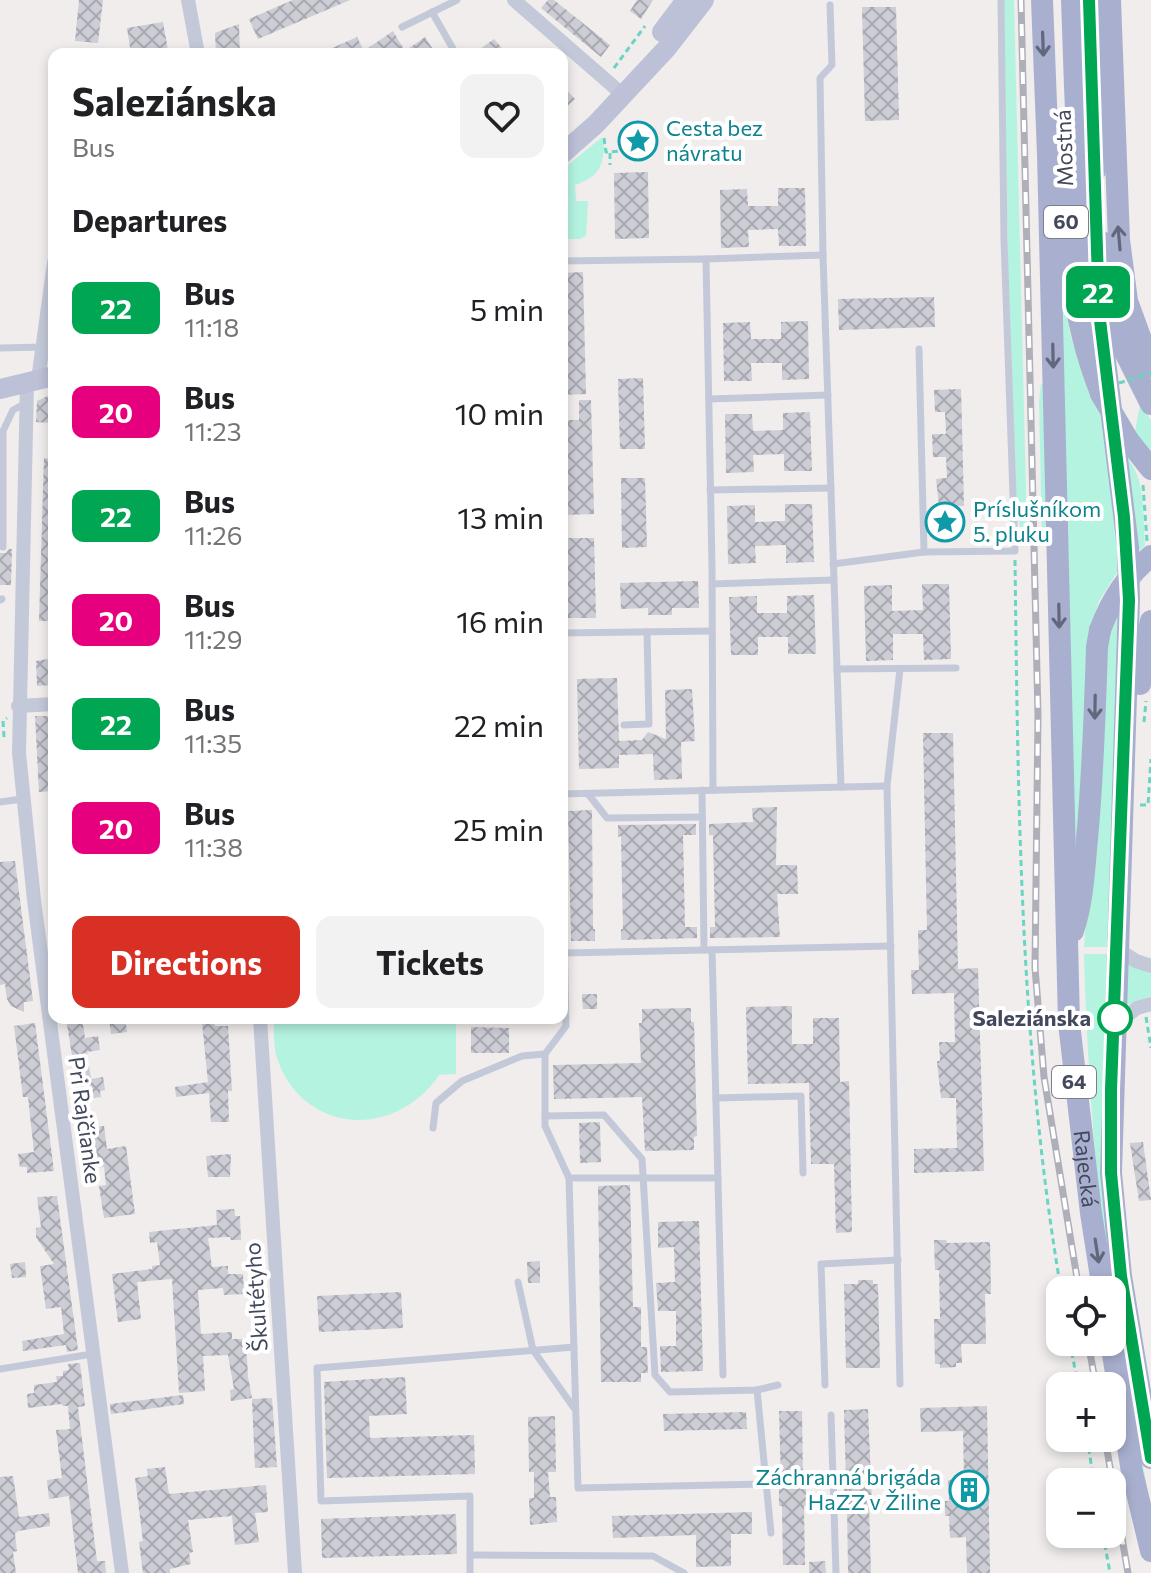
<!DOCTYPE html>
<html lang="en">
<head>
<meta charset="utf-8">
<style>
	body { margin:0; font-family:Commissioner,sans-serif; background:#f2f2f2; color:#202124; height:100vh; display:flex; flex-direction:column; font-size:30px; white-space:nowrap }
	* { box-sizing:border-box; margin:0 }
	p { font-size:26px; color:#757577 }
	.icon { flex:none; width:44px; height:44px; fill:none; stroke:currentColor; stroke-width:2; stroke-linecap:round; stroke-linejoin:round }
	.map { position:relative; flex:1; overflow:hidden }
	.side { position:absolute; left:48px; top:48px; width:520px; height:976px; display:flex; flex-direction:column; background:#fff; border-radius:16px; box-shadow:0 4px 12px #0003 }
	.side>* { flex:none }
	.badge { padding:0 16px; border-radius:12px; font-size:28px; line-height:52px }
	.controls { position:absolute; left:1046px; top:1276px; display:grid; gap:16px }
	.controls a { display:grid; place-items:center; width:80px; height:80px; border-radius:16px; background:#fff; box-shadow:0 4px 12px #0003; font-size:40px }
	.map>.badge { position:absolute; translate:-50% -50%; box-shadow:0 0 0 4px #fff }
	h2 { padding:0 24px; font-size:30px; line-height:72px }
	.round { display:grid; place-items:center; flex:none; width:84px; height:84px; border-radius:16px; background:#f2f2f2 }
	.summary { display:flex; align-items:center; justify-content:space-between; height:136px; padding:0 24px }
	h1 { font-size:38px; font-weight:700; line-height:60px }
	.cta { display:flex; gap:16px; margin-top:auto; padding:16px 24px }
	.cta a { flex:1; height:92px; border-radius:16px; background:#d93025; color:#fff; font-size:32px; font-weight:700; line-height:92px; text-align:center }
	.cta a+a { background:#f2f2f2; color:#202124 }
	ul { padding:0; list-style:none }
	li { display:flex; align-items:center; gap:24px; height:104px; padding:0 24px }
	li div { flex:1 }
	li b { display:block; font-size:30px }
	li em { font-style:normal }
	li .badge { min-width:88px; font-weight:700; text-align:center }
	.map>svg:first-child { display:block }
</style>
</head>
<body>
<div class="map">
<svg width="1151" height="1573" viewBox="0 0 1151 1573">
	<defs>
		<pattern id="building-cross-hatch" width="8" height="8" patternUnits="userSpaceOnUse" patternTransform="scale(2)"><rect width="8" height="8" fill="#cccdd5"/><path d="M0 0l8 8M0 8l8-8" fill="none" stroke="#a7a8b0"/></pattern>
	</defs>
	<rect width="100%" height="100%" fill="#f0edec"/>
	<!-- grass -->
	<g fill="#b5f3e1">
		<polygon points="1004,0 1014,0 1027,533 1020,529 1017,512 1008,278"/>
		<path d="M 601,138 L 604,142 C 604,166 599,177 575,185 L 576,201 L 588,201 L 586,236 L 580,239 L 562,239 L 562,170 Z"/>
		<polygon points="1063,286 1070,334 1090,395 1102,419 1120,568 1099,601 1088,634 1086,778 1074,850 1061,288"/>
		<polygon points="1041,384 1044,384 1047,534 1042,540 1039,401"/>
		<polygon points="1140,404 1151,420 1151,452 1135,432"/>
		<path d="M 1127,458 C 1146,478 1143,519 1145,546 L 1137,552 Z"/>
		<polygon points="1121,606 1109,947 1084,947 1107,640"/>
		<path d="M 1084,954 L 1109,954 L 1137,1432 L 1151,1509 C 1108,1328 1089,1139 1084,954 Z"/>
		<polygon points="1126,963 1151,974 1151,996 1124,1006"/>
		<path d="M 274,1018 L 456,1018 L 456,1074 L 439,1075 C 397,1138 306,1136 278,1061 C 273,1047 274,1033 274,1018 Z"/>
	</g>
	<!-- building -->
	<g fill="url(#building-cross-hatch)">
		<polygon points="79,0 103,0 98,43 75,41"/>
		<polygon points="293,0 350,0 258,39 249,19"/>
		<polygon points="548,0 554,0 610,45 601,57 541,8"/>
		<polygon points="637,0 653,0 641,19 630,11"/>
		<polygon points="862,7 896,7 899,120 865,121"/>
		<polygon points="163,22 168,50 131,54 127,28"/>
		<polygon points="239,24 240,54 216,54 215,33"/>
		<polygon points="393,31 405,51 425,37 436,54 319,54 357,37 364,51"/>
		<polygon points="494,39 507,54 473,54"/>
		<polygon points="562,85 575,99 562,111"/>
		<polygon points="648,172 649,238 615,239 614,173"/>
		<polygon points="778,188 805,188 806,246 779,246 778,229 748,230 749,247 721,248 720,190 747,189 748,206 778,206"/>
		<polygon points="583,272 586,394 562,395 562,273"/>
		<polygon points="934,297 935,327 839,330 838,299"/>
		<polygon points="808,321 809,379 782,380 782,363 751,363 752,381 724,381 723,323 750,322 751,339 781,339 781,322"/>
		<polygon points="643,378 645,449 620,449 618,379"/>
		<polygon points="961,389 964,506 939,506 936,479 947,478 946,457 933,457 932,434 946,434 945,412 935,412 934,390"/>
		<polygon points="52,394 54,420 50,423 36,422 37,401"/>
		<polygon points="579,400 591,400 594,514 564,515 562,420 579,420"/>
		<polygon points="810,412 812,471 784,471 784,454 753,455 754,472 726,473 725,414 752,414 753,431 783,430 783,413"/>
		<polygon points="44,458 54,459 54,621 39,621"/>
		<polygon points="621,478 645,478 647,547 622,548"/>
		<polygon points="785,504 812,504 814,562 786,563 786,545 755,546 756,563 728,564 727,506 755,505 755,522 785,521"/>
		<polygon points="564,538 594,538 596,618 566,618"/>
		<polygon points="9,549 12,549 11,585 0,585 0,553 6,553"/>
		<polygon points="698,581 699,608 672,608 672,615 648,615 648,608 621,609 620,583"/>
		<polygon points="922,584 949,584 951,659 924,660 923,634 893,634 893,660 866,661 864,586 892,585 892,611 923,610"/>
		<polygon points="814,595 816,654 788,654 788,637 758,637 758,655 731,655 729,597 757,596 757,613 787,613 787,596"/>
		<polygon points="54,658 54,669 50,669 50,685 37,686 36,661"/>
		<polygon points="617,678 619,741 642,740 648,732 666,739 665,690 692,689 695,741 681,742 682,779 654,780 653,754 619,755 619,768 579,769 577,679"/>
		<polygon points="35,716 54,716 54,791 39,792"/>
		<polygon points="923,733 953,733 958,969 978,968 984,1171 914,1173 914,1149 957,1148 956,1098 941,1098 937,1061 940,1061 939,1042 955,1042 954,993 912,994 911,970 919,970 918,930 927,930"/>
		<polygon points="777,807 776,865 797,865 798,894 777,894 780,937 710,938 710,927 715,927 713,835 709,835 709,824 753,822 752,808"/>
		<polygon points="592,810 593,929 595,929 595,941 571,941 568,811"/>
		<polygon points="693,824 696,824 696,835 683,835 685,927 697,927 697,938 621,940 621,929 623,929 621,836 618,837 618,825"/>
		<polygon points="15,861 33,1001 24,1002 24,1012 11,1006 7,999 5,984 0,985 0,862"/>
		<polygon points="582,994 597,994 597,1009 583,1009"/>
		<polygon points="792,1006 792,1044 813,1044 813,1018 839,1018 840,1082 849,1081 852,1232 836,1233 834,1164 811,1164 809,1083 748,1084 746,1007"/>
		<polygon points="691,1008 691,1022 694,1022 697,1136 694,1137 694,1150 645,1151 642,1097 554,1099 553,1065 641,1063 639,1023 642,1023 642,1009"/>
		<polygon points="66,1018 82,1018 85,1038 98,1036 100,1050 87,1052 91,1079 103,1077 105,1090 100,1091 101,1097 79,1100"/>
		<polygon points="109,1018 125,1018 127,1032 111,1034"/>
		<polygon points="214,1022 215,1026 228,1026 232,1091 228,1091 229,1122 211,1122 209,1093 176,1097 175,1087 208,1082 202,1023"/>
		<polygon points="35,1023 54,1171 27,1173 27,1167 20,1167 18,1154 34,1152 28,1097 23,1097 14,1026"/>
		<polygon points="471,1027 509,1028 509,1053 471,1053"/>
		<polygon points="600,1122 601,1162 580,1163 579,1123"/>
		<polygon points="104,1126 107,1149 126,1146 135,1214 104,1218 99,1186 106,1185 104,1167 94,1168 88,1128"/>
		<polygon points="1143,1142 1151,1200 1139,1201 1130,1143"/>
		<polygon points="231,1154 230,1177 208,1177 206,1156"/>
		<polygon points="630,1185 633,1307 641,1307 641,1347 647,1347 648,1373 641,1373 641,1382 601,1382 598,1186"/>
		<polygon points="57,1196 78,1350 67,1352 66,1345 23,1351 22,1341 64,1334 61,1307 46,1309 40,1266 54,1264 36,1237 36,1228 41,1227 37,1197"/>
		<polygon points="234,1209 235,1216 240,1216 241,1240 231,1240 230,1237 208,1238 212,1267 228,1266 228,1274 243,1274 244,1294 224,1295 223,1288 198,1290 201,1334 232,1332 232,1339 246,1339 248,1377 252,1398 231,1401 230,1390 234,1389 228,1355 203,1356 205,1391 179,1393 172,1279 137,1282 141,1319 118,1322 112,1274 152,1269 152,1266 160,1265 157,1242 150,1243 149,1232 217,1225 216,1210"/>
		<polygon points="699,1221 703,1371 661,1372 660,1346 676,1346 676,1311 658,1311 656,1283 675,1282 674,1247 658,1248 658,1222"/>
		<polygon points="934,1240 946,1240 947,1243 990,1242 991,1294 985,1294 986,1344 961,1344 962,1363 956,1363 956,1367 940,1368 940,1364 935,1364 934,1319 940,1319 939,1270 935,1270"/>
		<polygon points="540,1261 540,1283 528,1283 527,1262"/>
		<polygon points="25,1262 26,1277 12,1278 10,1264"/>
		<polygon points="858,1280 873,1280 873,1284 878,1284 880,1368 846,1368 844,1284 858,1284"/>
		<polygon points="401,1292 403,1328 319,1332 317,1296"/>
		<polygon points="80,1363 85,1406 78,1407 97,1561 105,1561 106,1573 78,1573 69,1496 49,1499 47,1480 62,1478 56,1430 70,1429 68,1406 63,1406 62,1404 28,1408 27,1394 34,1393 34,1385 57,1382 56,1376 63,1376 63,1371 69,1370 68,1364"/>
		<polygon points="405,1377 407,1414 369,1416 370,1438 474,1435 475,1474 327,1478 324,1382"/>
		<polygon points="183,1395 184,1404 111,1414 110,1404"/>
		<polygon points="272,1398 277,1467 255,1468 252,1399"/>
		<polygon points="987,1406 990,1573 967,1573 966,1537 950,1538 949,1516 945,1516 945,1501 949,1501 948,1480 964,1479 963,1431 921,1432 920,1408"/>
		<polygon points="868,1409 872,1504 869,1504 871,1573 848,1573 847,1505 844,1505 844,1482 846,1482 844,1410"/>
		<polygon points="779,1411 802,1411 803,1484 806,1484 806,1506 804,1506 805,1565 783,1565 782,1506 779,1506 779,1484 781,1484"/>
		<polygon points="746,1412 747,1429 664,1431 663,1414"/>
		<polygon points="555,1416 556,1472 548,1472 550,1497 556,1497 557,1522 530,1525 529,1498 534,1498 534,1472 529,1472 528,1417"/>
		<polygon points="165,1467 169,1494 266,1485 268,1512 255,1513 259,1542 235,1545 232,1516 188,1520 193,1552 189,1553 191,1564 170,1569 170,1573 143,1573 139,1542 143,1541 135,1478 148,1476 147,1469"/>
		<polygon points="13,1476 19,1517 49,1513 50,1526 18,1531 15,1534 17,1551 13,1552 16,1573 0,1573 0,1477"/>
		<polygon points="752,1512 752,1534 731,1534 731,1566 696,1567 696,1535 613,1538 612,1516"/>
		<polygon points="456,1514 457,1554 322,1558 321,1519"/>
		<polygon points="825,1561 826,1573 809,1573 809,1562"/>
	</g>
	<g fill="none" stroke-linecap="round" stroke-linejoin="round">
		<!-- path -->
		<g stroke="#69d5c2" stroke-width="3" stroke-dasharray="6 4" stroke-linecap="butt">
			<polyline points="614,68 645,26"/>
			<polyline points="604,138 606,152 622,151 636,128"/>
			<polyline points="610,153 610,165"/>
			<polyline points="1143,485 1147,541"/>
			<path d="M 1015,560 C 1018,804 1020,1049 1061,1290"/>
			<polyline points="1144,722 1146,701"/>
			<polyline points="4,737 3,721 7,718"/>
			<polyline points="1140,805 1148,805 1151,759"/>
			<polyline points="1146,1017 1151,1048"/>
			<polyline points="1070,1342 1078,1386"/>
			<polyline points="1087,1438 1094,1482"/>
			<polyline points="1103,1534 1110,1573"/>
		</g>
		<!-- lane -->
		<g stroke="#c4c9d9" stroke-width="7">
			<polyline points="830,5 832,65 820,78 823,255 841,787"/>
			<polyline points="432,12 456,54"/>
			<polyline points="402,27 457,0"/>
			<polyline points="706,259 823,255"/>
			<polyline points="562,261 706,259 712,566 713,790"/>
			<polyline points="0,348 43,347"/>
			<polyline points="919,349 924,552"/>
			<polyline points="709,399 828,395"/>
			<polyline points="710,490 831,488"/>
			<polyline points="3,547 3,431 13,410 26,403"/>
			<polyline points="833,564 924,552 1015,551 1004,240 1001,0"/>
			<polyline points="712,584 834,580"/>
			<polyline points="0,600 2,599"/>
			<polyline points="562,633 711,631"/>
			<polyline points="837,669 956,668"/>
			<polyline points="900,669 887,786 900,1384"/>
			<polyline points="624,725 649,724 647,632"/>
			<polyline points="702,790 704,950"/>
			<polyline points="562,794 887,786"/>
			<polyline points="588,794 607,818 702,817"/>
			<polyline points="0,802 22,799"/>
			<polyline points="562,835 566,1026 545,1054 545,1126 569,1178 718,1178"/>
			<polyline points="712,950 723,1375"/>
			<polyline points="565,953 891,946"/>
			<polyline points="716,1098 801,1096 803,1173"/>
			<polyline points="545,1116 604,1115 642,1159 655,1375 670,1392 757,1390 778,1385"/>
			<polyline points="433,1128 436,1103 462,1081 522,1056 545,1054"/>
			<polyline points="569,1178 578,1488 766,1484"/>
			<polyline points="518,1282 533,1350 574,1408"/>
			<polyline points="0,1369 92,1354"/>
			<polyline points="825,1385 821,1264 898,1260"/>
			<polyline points="757,1390 771,1533"/>
			<polyline points="831,1415 836,1573"/>
			<polyline points="470,1555 653,1556 684,1573"/>
			<polyline points="470,1573 470,1496 321,1501 317,1368 574,1347"/>
		</g>
		<!-- street -->
		<g stroke="#c4c9d9" stroke-width="14">
			<polyline points="188,0 198,54"/>
			<polyline points="514,0 622,94"/>
			<polyline points="38,380 54,263"/>
			<polyline points="27,383 19,753 34,900 122,1573"/>
			<polyline points="18,706 54,704"/>
			<polyline points="1117,949 1136,961 1151,966"/>
			<polyline points="260,1018 295,1573"/>
			<polyline points="1115,1025 1137,1008 1151,1004"/>
		</g>
		<!-- secondary -->
		<g stroke="#bdc1d8" stroke-width="20">
			<polyline points="662,32 686,0"/>
			<polyline points="562,154 596,124 666,49 704,0"/>
			<polyline points="0,389 54,376"/>
		</g>
		<!-- primary -->
		<g stroke="#a9b0cf" stroke-width="22">
			<path id="s1" d="M 1042,0 L 1048,155 L 1069,1023 L 1091,1213 L 1103,1290"/>
			<path d="M 1072,0 C 1076,104 1076,211 1099,312 L 1128,547 L 1129,600 L 1111,1173 L 1121,1276 L 1151,1458"/>
			<polyline points="1089,0 1095,171"/>
			<polyline points="1110,0 1119,240 1127,301 1151,367"/>
			<path d="M 1063,124 C 1065,215 1066,307 1101,393"/>
			<polyline points="1102,242 1113,317 1125,352 1151,404"/>
			<polyline points="1128,440 1151,469"/>
			<polyline points="1140,684 1151,621"/>
			<path d="M 1073,931 C 1083,901 1084,870 1087,839 C 1093,775 1095,711 1097,647 L 1100,630"/>
			<polyline points="1111,1342 1132,1472 1151,1551"/>
		</g>
		<defs>
			<g id="rail">
				<polyline points="1021,0 1038,715 1035,968 1044,1077 1079,1290"/>
				<polyline points="1088,1342 1096,1386"/>
				<polyline points="1105,1438 1128,1573"/>
			</g>
		</defs>
		<!-- rail casing -->
		<use href="#rail" stroke="#aeafb8" stroke-width="7"/>
		<!-- rail -->
		<use href="#rail" stroke="#fff" stroke-width="4" stroke-dasharray="12" stroke-linecap="butt"/>
		<!-- path-bridge -->
		<polyline stroke="#69d5c2" stroke-width="3" stroke-dasharray="6 4" stroke-linecap="butt" points="1119,383 1151,373"/>
		<!-- primary-bridge -->
		<g stroke="#a9b0cf" stroke-width="22">
			<polyline points="1101,394 1128,440"/>
			<path d="M 1100,630 C 1111,600 1126,576 1151,556"/>
		</g>
	</g>
	<!-- one-way arrows -->
	<defs><path id="oneway-shaft" d="M-6 0H5M1.5-3L5.5 0L1.5 3" fill="none" stroke-width="1.6" stroke-linecap="round" stroke-linejoin="round" transform="scale(2)"/></defs>
	<g stroke="#62677e">
		<use href="#oneway-shaft" transform="translate(1043 44) rotate(88)"/>
		<use href="#oneway-shaft" transform="translate(1119 238) rotate(-95)"/>
		<use href="#oneway-shaft" transform="translate(1053 356) rotate(89)"/>
		<use href="#oneway-shaft" transform="translate(1059 616) rotate(89)"/>
		<use href="#oneway-shaft" transform="translate(1095 707) rotate(91)"/>
		<use href="#oneway-shaft" transform="translate(1097 1251) rotate(81)"/>
	</g>
	<g fill="none" stroke-linecap="round" stroke-linejoin="round">
		<defs>
			<polyline id="line" points="1089,0 1099,312 1124,517 1129,600 1111,1090 1111,1173 1121,1276 1151,1458"/>
		</defs>
		<!-- line casing -->
		<use href="#line" stroke="#fff" stroke-width="18"/>
		<!-- line -->
		<use href="#line" stroke="#00a651" stroke-width="12"/>
	</g>
	<!-- icons -->
	<defs>
		<symbol id="sight-ring" viewBox="-11 -11 22 22"><circle r="9.5" fill="#fff" stroke="#0f9aa8" stroke-width="1.5"/><path d="M0-6L1.8-2.2L6-1.7L2.9 1.2L3.7 5.4L0 3.3L-3.7 5.4L-2.9 1.2L-6-1.7L-1.8-2.2Z" fill="#0f9aa8"/></symbol>
		<symbol id="building-ring" viewBox="-11 -11 22 22"><circle r="9.5" fill="#fff" stroke="#0f9aa8" stroke-width="1.5"/><path d="M-4-6H4V6H1V3H-1V6H-4ZM-2.5-4.3h1.7v1.8h-1.7ZM.8-4.3h1.7v1.8H.8ZM-2.5-1h1.7V.8h-1.7ZM.8-1h1.7V.8H.8Z" fill="#0f9aa8"/></symbol>
	</defs>
	<g fill-rule="evenodd">
		<use href="#sight-ring" x="616" y="119" width="44" height="44"/>
		<use href="#sight-ring" x="923" y="500" width="44" height="44"/>
		<use href="#building-ring" x="947" y="1468" width="44" height="44"/>
	</g>
	<!-- markers -->
	<circle fill="#fff" stroke="#00a651" stroke-width="4" cx="1115" cy="1018" r="16"/>
	<g text-anchor="middle" stroke-width="8" stroke-linejoin="round" paint-order="stroke">
		<!-- shield labels -->
		<g fill="#fff" stroke="#7b7f8d" stroke-width="2">
			<rect x="1044" y="206" width="44" height="32" rx="6"/>
			<rect x="1052" y="1066" width="44" height="32" rx="6"/>
		</g>
		<g font-size="20" font-weight="bold" fill="#43485c">
			<text x="1066" y="229">60</text>
			<text x="1074" y="1089">64</text>
		</g>
		<!-- culture labels -->
		<g font-size="22" fill="#0d838f" stroke="#fff" text-anchor="start">
			<text x="666" y="136">Cesta bez<tspan x="666" dy="25">návratu</tspan></text>
			<text x="973" y="517">Príslušníkom<tspan x="973" dy="25">5. pluku</tspan></text>
			<text x="941" y="1485" text-anchor="end">Záchranná brigáda<tspan x="941" dy="25">HaZZ v Žiline</tspan></text>
		</g>
		<!-- street labels -->
		<g font-size="22" fill="#43485c" stroke="#fff">
			<text transform="translate(1064 148) rotate(-92)" y="8">Mostná</text>
			<text transform="translate(85 1120) rotate(82)" y="8">Pri Rajčianke</text>
			<text dy="8" stroke="none"><textPath href="#s1" startOffset="1170">Rajecká</textPath></text>
			<text transform="translate(256 1297) rotate(-94)" y="8">Škultétyho</text>
		</g>
		<!-- stop labels -->
		<g font-size="22" font-weight="bold" fill="#43485c" stroke="#fff" text-anchor="end">
			<text x="1091" y="1026">Saleziánska</text>
		</g>
	</g>
</svg>
<div class="controls">
<a><svg class="icon" aria-label="locate" viewBox="0 0 24 24"><circle cx="12" cy="12" r="6"/><path d="M12 2v4M12 18v4M2 12h4M18 12h4"/></svg></a>
<a>+</a>
<a>−</a>
</div>
<b class="badge" style="left:1098px;top:292px;background:#00a651;color:#fff">22</b>
<section class="side">
<div class="summary"><div><h1>Saleziánska</h1><p>Bus</p></div><a class="round"><svg class="icon" aria-label="heart" viewBox="0 0 24 24"><path d="M12 20l-8-8c-3-5 5-10 8-4 3-6 11-1 8 4z"/></svg></a></div>
<h2>Departures</h2>
<ul>
<li><span class="badge" style="background:#00a651;color:#fff">22</span><div><b>Bus</b><p>11:18</p></div><em>5 min</em></li>
<li><span class="badge" style="background:#e6007e;color:#fff">20</span><div><b>Bus</b><p>11:23</p></div><em>10 min</em></li>
<li><span class="badge" style="background:#00a651;color:#fff">22</span><div><b>Bus</b><p>11:26</p></div><em>13 min</em></li>
<li><span class="badge" style="background:#e6007e;color:#fff">20</span><div><b>Bus</b><p>11:29</p></div><em>16 min</em></li>
<li><span class="badge" style="background:#00a651;color:#fff">22</span><div><b>Bus</b><p>11:35</p></div><em>22 min</em></li>
<li><span class="badge" style="background:#e6007e;color:#fff">20</span><div><b>Bus</b><p>11:38</p></div><em>25 min</em></li>
</ul>
<div class="cta"><a>Directions</a><a>Tickets</a></div>
</section>
</div>
</body>
</html>
